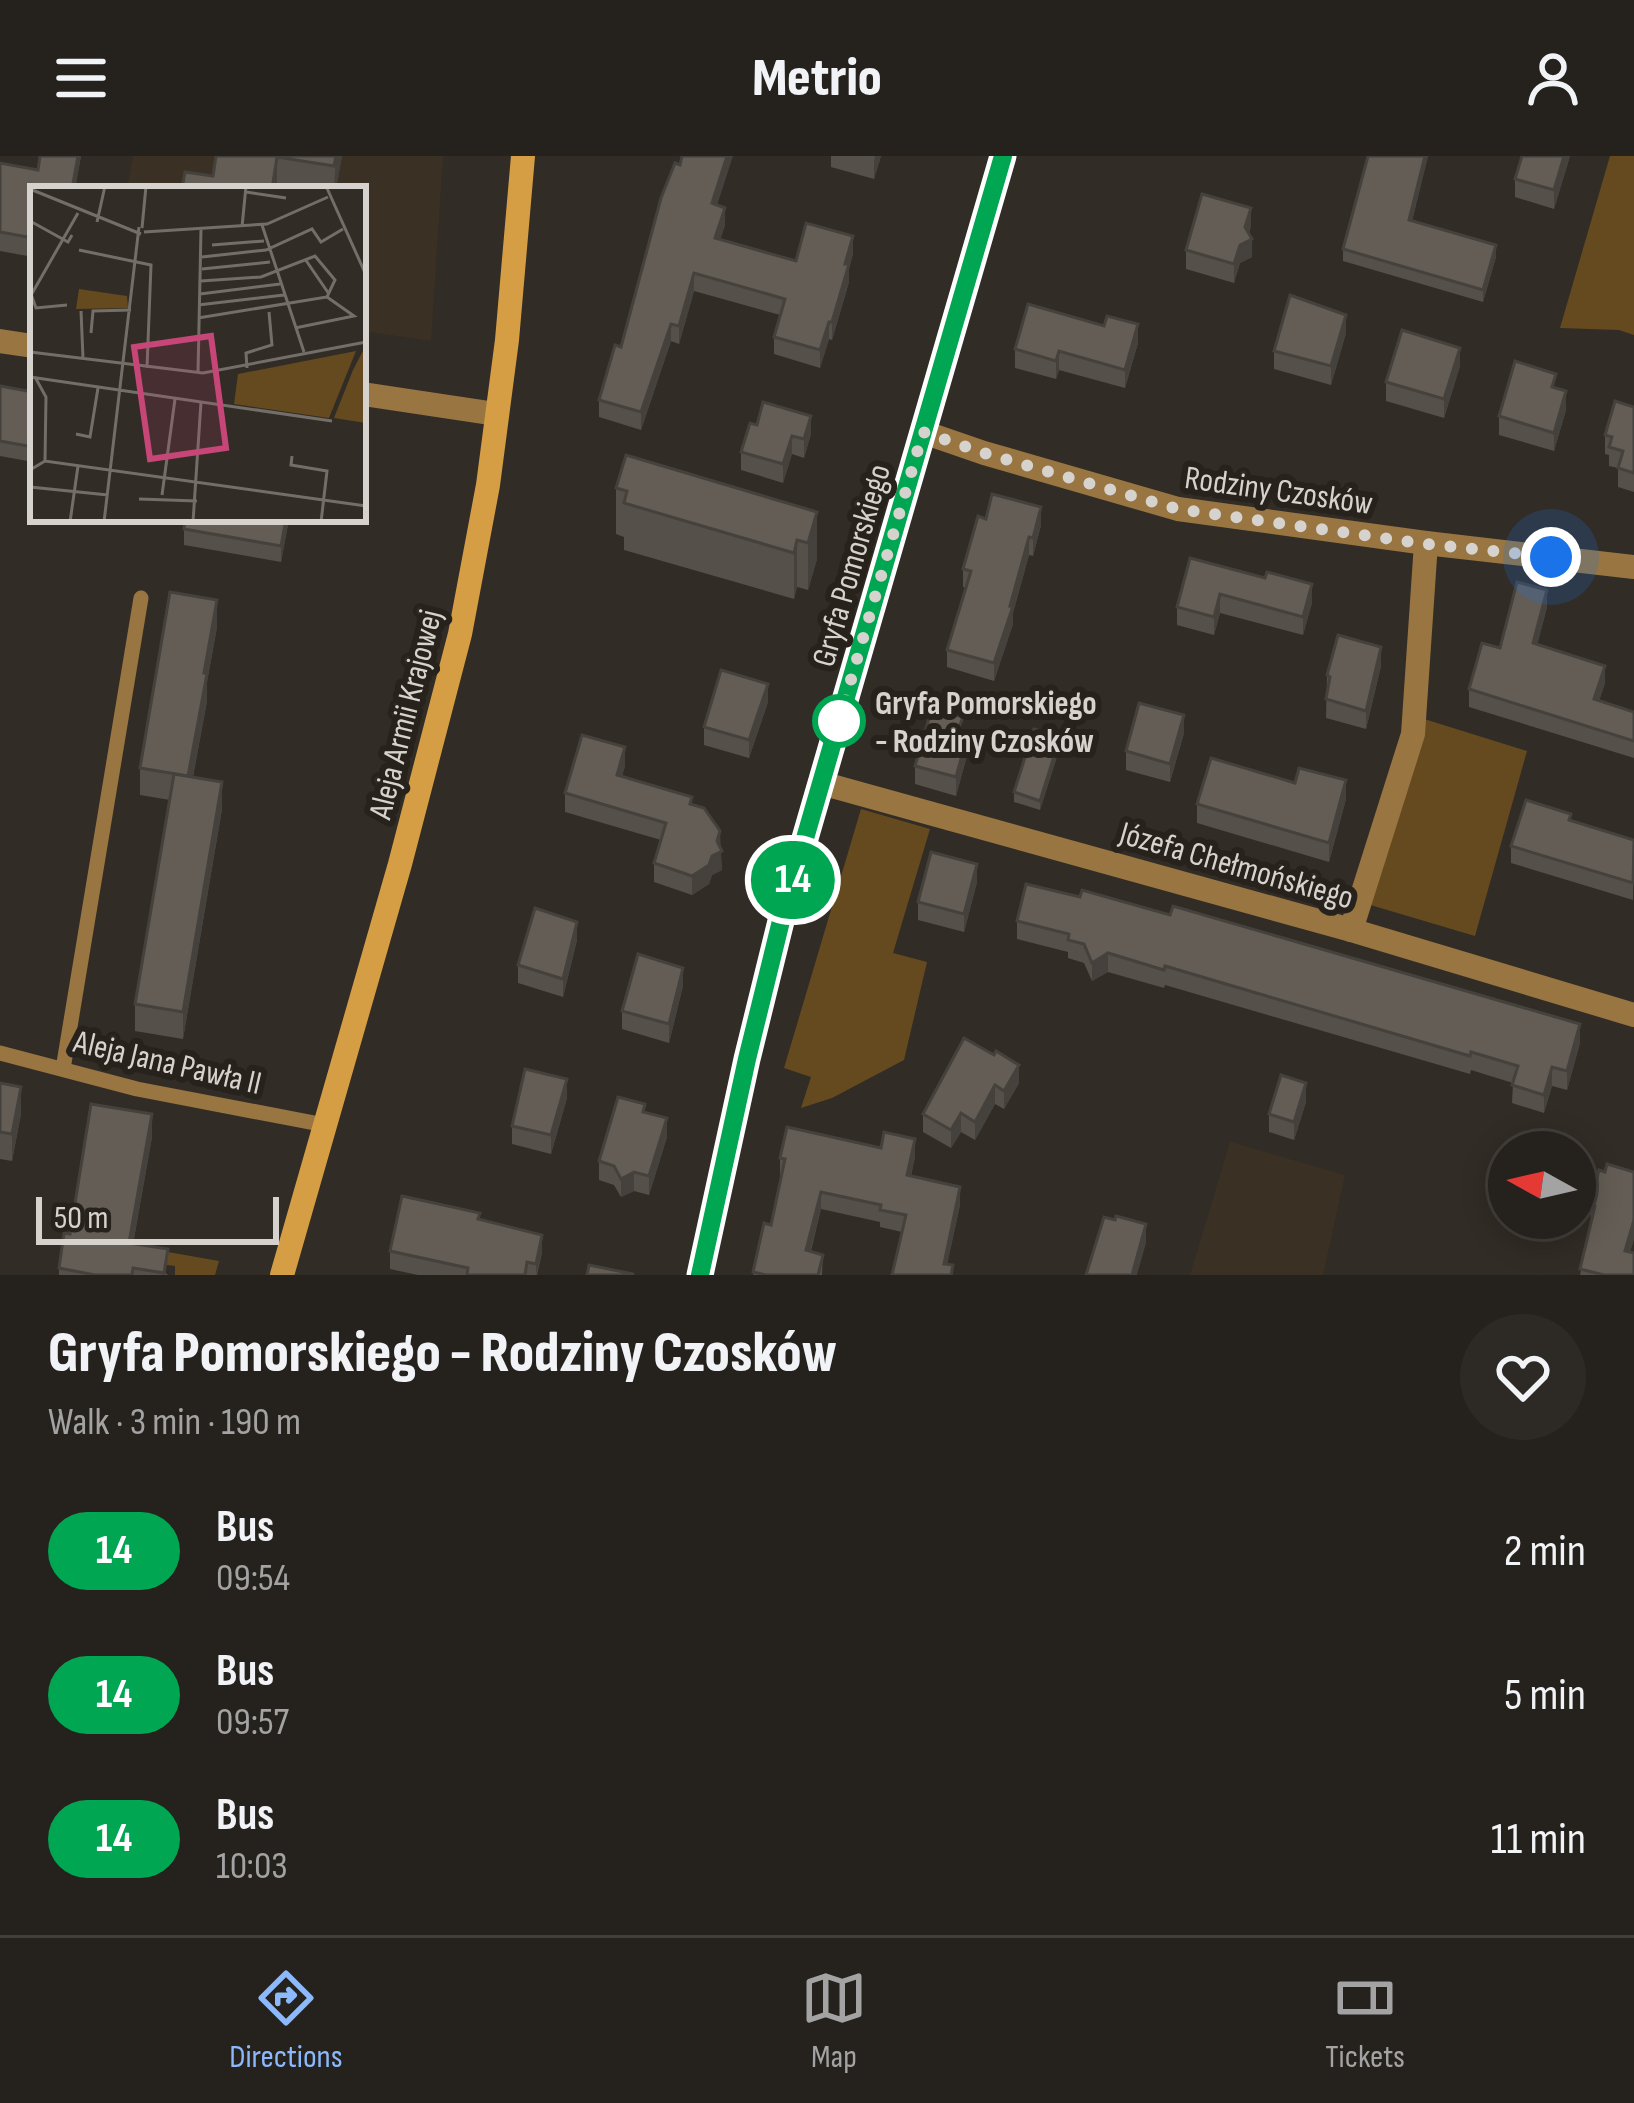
<!DOCTYPE html>
<html lang="en">
<head>
<meta charset="utf-8">
<style>
	body { margin:0; font-family:"Sofia Sans Condensed",sans-serif; background:#2d2925; color:#f1f3f6; height:100vh; display:flex; flex-direction:column; font-size:45px; white-space:nowrap }
	* { box-sizing:border-box; margin:0 }
	p { font-size:39px; color:#a3a3a3 }
	.icon { flex:none; width:66px; height:66px; fill:none; stroke:currentColor; stroke-width:2; stroke-linecap:round; stroke-linejoin:round }
	.map { position:relative; height:1119px; overflow:hidden }
	.side { display:flex; flex-direction:column; background:#25211c; flex:1 }
	.side>* { flex:none }
	.badge { padding:0 24px; border-radius:39px; font-size:42px; line-height:78px }
	.needle { width:78px; rotate:278deg }
	.tools { position:absolute; left:1488px; top:975px; display:grid; gap:24px }
	.tools a { display:grid; place-items:center; width:108px; height:108px; border-radius:50%; background:#25211c; box-shadow:0 6px 30px #0003,0 0 0 3px #423e3b; font-size:60px }
	.scale { position:absolute; left:36px; bottom:30px; width:243px; box-sizing:border-box; padding-left:12px; border:6px solid #d6d2ce; border-top:0; font-size:33px; line-height:42px; white-space:nowrap; color:#d6d2ce; -webkit-text-stroke:9px #27221b; paint-order:stroke }
	.you { position:absolute; width:60px; height:60px; margin:-30px; border:9px solid #fff; border-radius:50%; background:#1a73e8; box-shadow:0 0 0 18px #1a73e833 }
	.map>.badge { position:absolute; translate:-50% -50%; box-shadow:0 0 0 6px #fff }
	.round { display:grid; place-items:center; flex:none; width:126px; height:126px; border-radius:63px; background:#2d2925 }
	.head { display:flex; align-items:center; justify-content:space-between; height:204px; padding:0 48px }
	h1 { font-size:57px; font-weight:800; line-height:90px }
	ul { padding:0; list-style:none }
	li { display:flex; align-items:center; gap:36px; height:144px; padding:0 48px }
	li div { flex:1 }
	li b { display:block; font-size:45px }
	li em { font-style:normal }
	li .badge { min-width:132px; font-weight:700; text-align:center }
	header { display:flex; justify-content:space-between; align-items:center; height:156px; padding:0 48px; background:#25211c; font-size:54px; font-weight:800 }
	.menu { display:flex; justify-content:space-around; align-items:center; height:168px; border-top:3px solid #423e3b; background:#25211c; font-size:33px; color:#a3a3a3 }
	.menu a { display:grid; justify-items:center; gap:6px }
	.menu .selected { color:#8cb9fc }
	.map>svg:first-child { display:block }
</style>
</head>
<body>
<header><svg class="icon" aria-label="menu" viewBox="0 0 24 24"><path d="M4 6h16M4 12h16M4 18h16"/></svg>Metrio<svg class="icon" aria-label="person" viewBox="0 0 24 24"><circle cx="12" cy="8" r="4"/><path d="M4 21q1-7 8-7t8 7"/></svg></header>
<div class="map">
<svg width="1634" height="1119" viewBox="0 0 1634 1119">
	<rect width="100%" height="100%" fill="#312c25"/>
	<!-- built -->
	<g fill="#3a3124">
		<polygon points="133,0 443,0 431,185 363,175 363,33 127,33"/>
		<polygon points="1230,986 1345,1019 1323,1119 1190,1119"/>
	</g>
	<!-- green -->
	<g fill="#654a1f">
		<polygon points="1610,0 1634,0 1634,179 1619,174 1560,172"/>
		<polygon points="1421,562 1527,595 1475,780 1367,748"/>
		<polygon points="861,653 930,673 893,797 927,806 904,904 832,942 801,952 811,921 784,912"/>
		<polygon points="145,1092 219,1105 215,1119 175,1119 175,1110 143,1106"/>
	</g>
	<g fill="none" stroke-linecap="round" stroke-linejoin="round">
		<!-- lane -->
		<g stroke="#987541" stroke-width="15">
			<polyline points="0,897 137,933 325,969"/>
			<polyline points="63,913 141,442"/>
		</g>
		<!-- street -->
		<g stroke="#987541" stroke-width="24">
			<polyline points="0,185 33,190"/>
			<polyline points="363,238 496,258"/>
			<polyline points="923,276 984,297 1178,353 1426,387 1634,411"/>
			<polyline points="821,627 1351,774 1634,859"/>
			<polyline points="1351,774 1413,578 1426,387"/>
			<polyline points="700,1119 737,945 781,765 1003,0"/>
		</g>
		<!-- secondary -->
		<polyline stroke="#d59e44" stroke-width="24" points="282,1119 400,708 460,478 488,329 507,184 523,0"/>
	</g>
	<!-- wall -->
	<g fill="#555049">
		<polygon points="81,0 75,33 33,33 33,101 0,95 0,7 38,14"/>
		<polygon points="216,0 342,0 336,33 182,33 213,20"/>
		<polygon points="831,0 881,0 874,23 831,11"/>
		<polygon points="1368,0 1428,0 1412,65 1496,101 1483,146 1343,105 1343,93"/>
		<polygon points="1570,0 1554,53 1515,41 1515,23"/>
		<polygon points="717,49 725,69 720,84 796,105 853,98 849,112 849,126 832,184 829,183 820,212 774,198 774,181 780,159 694,135 679,188 671,185 641,274 599,261 599,244 621,191"/>
		<polygon points="1251,70 1249,77 1252,101 1240,107 1234,127 1186,113 1186,94"/>
		<polygon points="1104,170 1138,187 1125,232 1059,214 1056,223 1015,212 1015,193"/>
		<polygon points="1346,177 1331,229 1274,213 1274,195"/>
		<polygon points="1460,210 1444,262 1386,245 1386,226"/>
		<polygon points="0,230 33,236 33,306 0,300"/>
		<polygon points="1556,232 1566,254 1554,295 1499,279 1499,260"/>
		<polygon points="1634,251 1634,336 1618,331 1618,312 1609,310 1609,299 1605,298 1605,279"/>
		<polygon points="757,269 811,278 804,302 792,298 783,327 741,314 741,296"/>
		<polygon points="616,332 817,356 817,403 808,434 797,431 794,443 624,394 624,381 616,378"/>
		<polygon points="289,363 281,406 184,389 184,373"/>
		<polygon points="986,363 1041,369 1033,400 1029,399 1013,457 1013,468 994,525 947,511 947,494 966,432 963,431 963,413"/>
		<polygon points="1265,422 1312,447 1303,479 1220,457 1214,479 1177,469 1177,451"/>
		<polygon points="1547,451 1537,489 1605,527 1599,545 1634,556 1634,602 1469,551 1469,533 1500,492"/>
		<polygon points="217,471 207,526 207,545 193,621 222,653 183,883 135,875 135,848 170,644 140,639 140,612"/>
		<polygon points="1381,510 1366,573 1326,562 1327,519"/>
		<polygon points="768,546 749,602 704,589 704,571"/>
		<polygon points="963,576 968,596 956,640 915,628 915,610"/>
		<polygon points="1184,577 1170,626 1126,614 1126,595"/>
		<polygon points="1060,591 1040,654 1014,646 1014,636"/>
		<polygon points="625,610 622,620 692,648 720,692 722,714 712,719 709,728 692,739 654,726 654,707 661,684 565,656 565,637"/>
		<polygon points="1295,627 1346,643 1329,706 1197,667 1197,648"/>
		<polygon points="1571,665 1634,684 1633,744 1511,707 1511,690"/>
		<polygon points="977,726 964,776 918,764 918,746"/>
		<polygon points="1017,765 1580,887 1567,934 1552,930 1544,957 1512,947 1513,927 1471,914 1470,918 1165,829 1164,832 1108,816 1092,825 1084,807 1068,802 1068,796 1017,783"/>
		<polygon points="577,784 563,841 518,827 518,809"/>
		<polygon points="683,830 669,887 622,873 622,855"/>
		<polygon points="964,882 1019,927 1004,953 995,948 975,984 961,976 951,992 923,976 923,958"/>
		<polygon points="0,927 21,958 12,1005 0,1003"/>
		<polygon points="567,942 551,998 512,988 512,970"/>
		<polygon points="1306,946 1294,984 1269,976 1269,958"/>
		<polygon points="645,956 667,981 649,1039 634,1035 621,1041 614,1029 599,1024 599,1005"/>
		<polygon points="152,981 133,1088 168,1119 59,1119 59,1112 70,1078"/>
		<polygon points="915,1001 911,1020 960,1049 947,1108 953,1119 902,1076 880,1071 880,1066 821,1053 811,1095 823,1099 822,1119 753,1119 771,1069 781,1020 780,1020 780,1002"/>
		<polygon points="1605,1016 1634,1016 1634,1083 1630,1096 1634,1119 1580,1119 1591,1067 1590,1048"/>
		<polygon points="480,1064 542,1097 537,1119 418,1119 390,1113 390,1095"/>
	</g>
	<!-- shaded-wall -->
	<g fill="#45413c">
		<polygon points="78,0 81,0 75,33 72,33"/>
		<polygon points="336,0 342,0 336,33 334,33"/>
		<polygon points="727,0 733,0 712,65 712,47"/>
		<polygon points="875,0 881,0 874,23 874,5"/>
		<polygon points="1425,0 1428,0 1409,76 1409,64"/>
		<polygon points="1564,0 1570,0 1554,53 1554,34"/>
		<polygon points="277,1 277,33 272,33"/>
		<polygon points="725,52 725,69 715,100 715,82"/>
		<polygon points="1251,52 1251,70 1246,85 1252,83 1252,101 1240,107 1234,127 1234,108"/>
		<polygon points="853,80 853,98 849,112 849,126 832,184 832,166"/>
		<polygon points="1496,89 1496,101 1483,146 1483,134"/>
		<polygon points="694,117 694,135 679,188 679,170"/>
		<polygon points="1346,159 1346,177 1331,229 1331,210"/>
		<polygon points="829,166 829,183 820,212 820,194"/>
		<polygon points="671,168 671,185 641,274 641,256"/>
		<polygon points="1138,168 1138,187 1125,232 1125,214"/>
		<polygon points="1460,192 1460,210 1444,262 1444,243"/>
		<polygon points="1059,195 1059,214 1056,223 1056,205"/>
		<polygon points="1566,235 1566,254 1554,295 1554,277"/>
		<polygon points="811,260 811,278 804,302 804,283"/>
		<polygon points="792,280 792,298 783,327 783,308"/>
		<polygon points="1041,351 1041,369 1033,400 1033,382"/>
		<polygon points="817,356 817,403 808,434 808,387"/>
		<polygon points="286,363 289,363 281,406 281,390"/>
		<polygon points="1029,381 1029,399 1013,457 1013,468 994,525 994,507"/>
		<polygon points="797,384 797,431 794,443 794,397"/>
		<polygon points="1312,428 1312,447 1303,479 1303,461"/>
		<polygon points="1547,434 1547,451 1533,505 1533,487"/>
		<polygon points="1220,438 1220,457 1214,479 1214,461"/>
		<polygon points="217,444 217,471 207,526 207,545 188,647 188,620"/>
		<polygon points="1381,491 1381,510 1366,573 1366,555"/>
		<polygon points="1605,510 1605,527 1594,560 1594,543"/>
		<polygon points="768,528 768,546 749,602 749,584"/>
		<polygon points="1184,559 1184,577 1170,626 1170,608"/>
		<polygon points="968,577 968,596 956,640 956,621"/>
		<polygon points="1060,581 1060,591 1040,654 1040,645"/>
		<polygon points="625,591 625,610 617,637 617,619"/>
		<polygon points="1346,624 1346,643 1329,706 1329,687"/>
		<polygon points="222,626 222,653 183,883 183,856"/>
		<polygon points="720,675 722,714 712,719 709,728 692,739 692,720 717,685"/>
		<polygon points="977,708 977,726 964,776 964,758"/>
		<polygon points="577,766 577,784 563,841 563,823"/>
		<polygon points="1108,797 1108,816 1092,825 1092,807"/>
		<polygon points="683,812 683,830 669,887 669,868"/>
		<polygon points="1580,868 1580,887 1567,934 1567,915"/>
		<polygon points="1019,909 1019,927 1004,953 1004,935"/>
		<polygon points="1552,911 1552,930 1544,957 1544,939"/>
		<polygon points="567,923 567,942 551,998 551,979"/>
		<polygon points="1306,927 1306,946 1294,984 1294,966"/>
		<polygon points="995,929 995,948 975,984 975,966"/>
		<polygon points="21,931 21,958 12,1005 12,978"/>
		<polygon points="961,957 961,976 951,992 951,974"/>
		<polygon points="152,958 152,981 129,1111 129,1087"/>
		<polygon points="667,962 667,981 649,1039 649,1020"/>
		<polygon points="915,983 915,1001 907,1037 907,1019"/>
		<polygon points="634,1016 634,1035 621,1041 621,1023"/>
		<polygon points="960,1031 960,1049 945,1119 944,1108"/>
		<polygon points="821,1036 821,1053 806,1112 806,1094"/>
		<polygon points="1634,1064 1634,1083 1625,1114 1625,1095"/>
		<polygon points="1146,1068 1146,1087 1137,1119 1132,1119"/>
		<polygon points="542,1079 542,1097 536,1119 536,1108"/>
	</g>
	<!-- building -->
	<g fill="#635d55" stroke="#45413c" stroke-width="3">
		<polygon points="40,0 78,0 72,33 33,33 33,82 0,76 0,7 38,14"/>
		<polygon points="216,0 336,0 334,10 277,1 272,33 182,33 185,16 213,20"/>
		<polygon points="682,0 727,0 712,47 725,52 715,82 796,105 806,67 853,80 845,108 849,108 832,166 829,166 820,194 774,181 785,143 694,117 679,170 671,168 641,256 599,244 615,189 621,191 661,42 675,7 680,9"/>
		<polygon points="1368,0 1425,0 1409,64 1496,89 1483,134 1343,93"/>
		<polygon points="1522,0 1564,0 1554,34 1515,23"/>
		<polygon points="1202,38 1251,52 1245,71 1252,83 1240,89 1234,108 1186,94"/>
		<polygon points="1290,139 1346,159 1331,210 1274,195"/>
		<polygon points="1028,148 1104,170 1107,160 1138,168 1125,214 1059,195 1056,205 1015,193"/>
		<polygon points="1402,174 1460,192 1444,243 1386,226"/>
		<polygon points="1515,205 1556,218 1552,231 1566,235 1554,277 1499,260"/>
		<polygon points="0,230 33,236 33,291 0,285"/>
		<polygon points="1615,245 1634,251 1634,317 1618,312 1623,295 1609,291 1612,281 1605,279"/>
		<polygon points="763,246 811,260 804,283 792,280 783,308 741,296 750,267 757,269"/>
		<polygon points="626,299 817,356 808,387 797,384 794,397 624,347 627,335 616,332"/>
		<polygon points="992,338 1041,351 1033,382 1029,381 1010,450 1013,450 994,507 947,494 971,415 963,413 978,360 986,363"/>
		<polygon points="185,363 286,363 281,390 184,373"/>
		<polygon points="1190,402 1265,422 1267,416 1312,428 1303,461 1220,438 1214,461 1177,451"/>
		<polygon points="1517,426 1547,434 1533,487 1605,510 1594,543 1634,556 1634,585 1469,533 1482,487 1500,492"/>
		<polygon points="170,436 217,444 204,517 207,518 188,620 140,612"/>
		<polygon points="1338,479 1381,491 1366,555 1326,543 1330,521 1327,519"/>
		<polygon points="721,514 768,528 749,584 704,571"/>
		<polygon points="1139,547 1184,559 1170,608 1126,595"/>
		<polygon points="932,552 963,561 958,574 968,577 956,621 915,610"/>
		<polygon points="1034,573 1060,581 1040,645 1014,636"/>
		<polygon points="582,579 625,591 617,619 692,641 690,648 704,652 720,675 717,685 722,695 712,700 709,709 692,720 654,707 666,667 565,637"/>
		<polygon points="1211,602 1295,627 1299,612 1346,624 1329,687 1197,648"/>
		<polygon points="174,618 222,626 183,856 135,848"/>
		<polygon points="1526,644 1571,658 1569,664 1634,684 1633,727 1511,690"/>
		<polygon points="931,696 977,708 964,758 918,746"/>
		<polygon points="1026,728 1080,741 1082,734 1170,759 1173,750 1580,868 1567,915 1552,911 1544,939 1512,929 1518,910 1471,896 1470,900 1165,810 1164,814 1108,797 1092,807 1084,788 1068,784 1069,778 1017,765"/>
		<polygon points="535,752 577,766 563,823 518,809"/>
		<polygon points="638,798 683,812 669,868 622,855"/>
		<polygon points="964,882 994,899 996,895 1019,909 1004,935 995,929 975,966 961,957 951,974 923,958"/>
		<polygon points="525,913 567,923 551,979 512,970"/>
		<polygon points="1281,919 1306,927 1294,966 1269,958"/>
		<polygon points="0,927 21,931 12,978 0,976"/>
		<polygon points="618,941 645,948 643,956 667,962 649,1020 634,1016 621,1023 614,1010 599,1005"/>
		<polygon points="91,948 152,958 129,1087 168,1093 164,1117 133,1112 132,1119 95,1119 59,1112 64,1077 70,1078"/>
		<polygon points="787,971 881,992 884,976 915,983 907,1019 960,1031 944,1108 953,1109 951,1119 892,1119 906,1059 880,1054 881,1049 821,1036 806,1094 823,1099 818,1119 766,1119 753,1116 764,1067 771,1069 785,1003 780,1002"/>
		<polygon points="1607,1008 1634,1016 1634,1064 1625,1095 1634,1097 1634,1119 1604,1119 1580,1113 1595,1050 1590,1048 1599,1014 1605,1016"/>
		<polygon points="402,1040 480,1057 478,1063 542,1079 536,1108 527,1106 525,1119 467,1119 468,1112 390,1095"/>
		<polygon points="1116,1060 1146,1068 1132,1119 1086,1119 1104,1061 1115,1064"/>
		<polygon points="589,1109 633,1118 633,1119 587,1119"/>
	</g>
	<g fill="none" stroke-linecap="round" stroke-linejoin="round">
		<defs>
			<polyline id="line" points="700,1119 747,903 781,765 1003,0"/>
		</defs>
		<!-- line casing -->
		<use href="#line" stroke="#fff" stroke-width="27"/>
		<!-- line -->
		<use href="#line" stroke="#00a651" stroke-width="18"/>
		<!-- walk -->
		<polyline stroke="#d6d2ce" stroke-width="12" stroke-dasharray="0 21.6" points="839,565 923,276 984,297 1178,353 1426,388 1551,401"/>
	</g>
	<!-- markers -->
	<circle fill="#fff" stroke="#00a651" stroke-width="6" cx="839" cy="565" r="24"/>
	<g text-anchor="middle" stroke-width="12" stroke-linejoin="round" paint-order="stroke">
		<!-- street labels -->
		<g font-size="33" fill="#d6d2ce" stroke="#27221b">
			<text transform="translate(1279 333) rotate(8)" y="12">Rodziny Czosków</text>
			<text transform="translate(850 409) rotate(-74)" y="12">Gryfa Pomorskiego</text>
			<text transform="translate(404 558) rotate(-76)" y="12">Aleja Armii Krajowej</text>
			<text transform="translate(1237 708) rotate(16)" y="12">Józefa Chełmońskiego</text>
			<text transform="translate(168 905) rotate(13)" y="12">Aleja Jana Pawła II</text>
		</g>
		<!-- stop labels -->
		<g font-size="33" font-weight="bold" fill="#d6d2ce" stroke="#27221b" text-anchor="start">
			<text x="875" y="558">Gryfa Pomorskiego<tspan x="875" dy="38">- Rodziny Czosków</tspan></text>
		</g>
	</g>
	<!-- overview -->
	<g transform="translate(30 30)">
		<rect width="336" height="336" fill="#312c25"/>
		<path d="M 49,103 L 97,110 L 98,122 L 46,123 ZM 336,159 L 336,237 L 304,232 L 323,184 ZM 326,165 L 299,232 L 204,218 L 208,188 Z" fill="#654a1f"/>
		<path fill="none" stroke="#736e69" stroke-width="3" d="M 296,0 L 336,89M 0,3 L 111,48M 216,6 L 256,12M 0,35 L 38,56 L 42,49M 67,36 L 75,0M 232,39 L 274,166M 212,41 L 216,0M 112,42 L 116,0M 114,46 L 237,38 L 298,11M 182,59 L 234,55M 49,64 L 121,79 L 117,182M 172,71 L 236,64 L 282,43 L 291,56 L 313,43M 275,73 L 299,108M 172,83 L 240,76M 1,108 L 6,122 L 37,119M 170,108 L 250,98M 0,111 L 48,27M 168,119 L 254,109M 51,125 L 53,172M 168,132 L 297,111 L 305,94 L 285,70 L 231,91 L 171,95M 265,142 L 324,130 L 297,111M 61,147 L 63,125 L 101,124M 0,166 L 173,187 L 336,156M 217,182 L 216,167 L 242,159 L 239,126M 168,187 L 171,43M 0,191 L 302,235M 5,191 L 16,211 L 15,275M 46,248 L 60,251 L 68,202M 262,270 L 261,279 L 297,285 L 291,336M 0,284 L 15,275 L 336,320M 0,301 L 78,309M 132,309 L 145,213M 109,313 L 167,315M 40,336 L 48,280M 74,336 L 109,41M 163,336 L 171,216"/>
		<path fill="#c74678" fill-opacity="0.15" stroke="#c74678" stroke-width="6" d="M 181,150 L 196,262 L 120,273 L 104,161 Z"/>
		<rect width="336" height="336" fill="none" stroke="#d6d2ce" stroke-width="6"/>
	</g>
</svg>
<div class="tools">
<a><svg class="needle" viewBox="-14 -14 28 28"><path d="M0-13l5 13h-10z" fill="#e53935"/><path d="M0 13l5-13h-10z" fill="#a3a3a3"/></svg></a>
</div>
<div class="scale">50 m</div>
<div class="you" style="left:1551px;top:401px"></div>
<b class="badge" style="left:793px;top:724px;background:#00a651;color:#fff">14</b>
</div>
<section class="side">
<div class="head"><div><h1>Gryfa Pomorskiego - Rodziny Czosków</h1><p>Walk · 3 min · 190 m</p></div><a class="round"><svg class="icon" aria-label="heart" viewBox="0 0 24 24"><path d="M12 20l-8-8c-3-5 5-10 8-4 3-6 11-1 8 4z"/></svg></a></div>
<ul>
<li><span class="badge" style="background:#00a651;color:#fff">14</span><div><b>Bus</b><p>09:54</p></div><em>2 min</em></li>
<li><span class="badge" style="background:#00a651;color:#fff">14</span><div><b>Bus</b><p>09:57</p></div><em>5 min</em></li>
<li><span class="badge" style="background:#00a651;color:#fff">14</span><div><b>Bus</b><p>10:03</p></div><em>11 min</em></li>
</ul>
</section>
<nav class="menu">
<a class="selected"><svg class="icon" aria-label="directions" viewBox="0 0 24 24"><path d="M12 3l9 9-9 9-9-9zM9 14v-3h6M13 9l2 2-2 2"/></svg>Directions</a>
<a><svg class="icon" aria-label="map" viewBox="0 0 24 24"><path d="M3 6l6-2 6 2 6-2v14l-6 2-6-2-6 2zM9 4v14M15 6v14"/></svg>Map</a>
<a><svg class="icon" aria-label="tickets" viewBox="0 0 24 24"><path d="M3 7h18v10H3zM15 7v10"/></svg>Tickets</a>
</nav>
</body>
</html>
